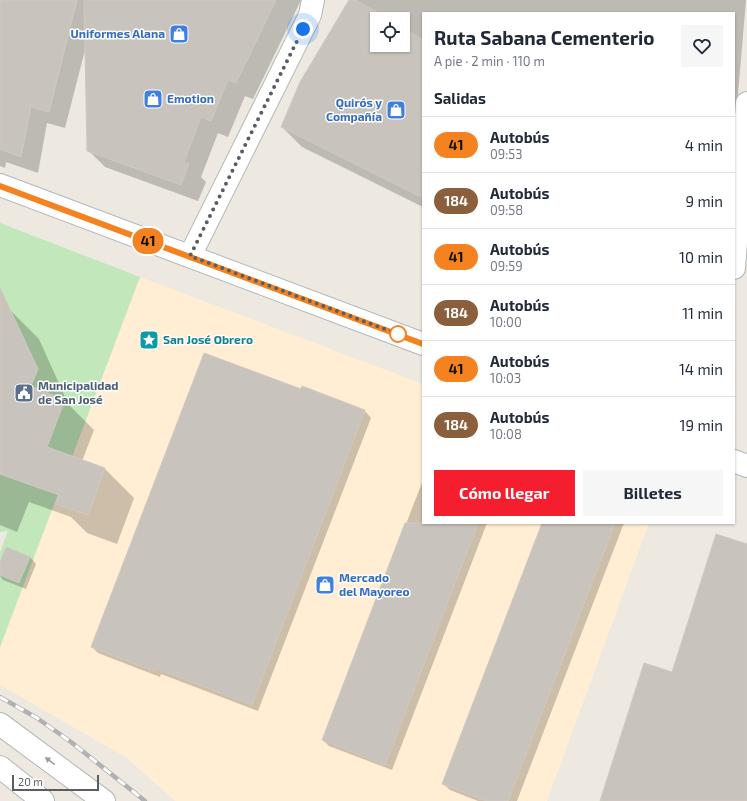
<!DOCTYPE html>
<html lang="es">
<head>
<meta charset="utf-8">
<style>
	body { margin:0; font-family:"Exo 2",sans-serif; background:#f6f6f7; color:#1f2937; height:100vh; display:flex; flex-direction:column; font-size:15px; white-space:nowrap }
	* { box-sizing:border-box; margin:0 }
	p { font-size:13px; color:#747a83 }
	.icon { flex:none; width:22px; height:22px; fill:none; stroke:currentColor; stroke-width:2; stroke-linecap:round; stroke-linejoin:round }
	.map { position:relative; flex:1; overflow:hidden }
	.panel { position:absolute; left:422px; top:12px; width:313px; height:512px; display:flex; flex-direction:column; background:#fff; border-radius:0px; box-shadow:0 1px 3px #0004 }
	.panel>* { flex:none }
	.badge { padding:0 8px; border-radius:13px; font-size:14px; line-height:26px }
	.tools { position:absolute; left:370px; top:12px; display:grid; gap:8px }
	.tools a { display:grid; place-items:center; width:40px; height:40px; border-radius:0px; background:#fff; box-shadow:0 1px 3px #0004; font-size:20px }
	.scale { position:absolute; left:12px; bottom:10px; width:87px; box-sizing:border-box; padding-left:4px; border:2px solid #595e62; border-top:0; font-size:11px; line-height:14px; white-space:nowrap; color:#595e62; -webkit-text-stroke:3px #fff; paint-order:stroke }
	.you { position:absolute; width:20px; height:20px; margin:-10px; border:3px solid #fff; border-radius:50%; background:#1a73e8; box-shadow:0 0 0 6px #1a73e833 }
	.map>.badge { position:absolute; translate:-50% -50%; box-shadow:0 0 0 2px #fff }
	h2 { padding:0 12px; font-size:15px; line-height:36px }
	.round { display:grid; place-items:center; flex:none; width:42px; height:42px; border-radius:0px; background:#f6f6f7 }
	.summary { display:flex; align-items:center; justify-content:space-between; height:68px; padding:0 12px }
	h1 { font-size:19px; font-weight:700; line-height:30px }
	.button { display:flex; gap:8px; margin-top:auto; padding:8px 12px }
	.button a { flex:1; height:46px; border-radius:0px; background:#f51e2f; color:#fff; font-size:16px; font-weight:700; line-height:46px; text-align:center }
	.button a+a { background:#f6f6f7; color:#1f2937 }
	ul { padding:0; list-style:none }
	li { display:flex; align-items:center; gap:12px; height:56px; padding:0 12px; border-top:1px solid #e0e1e3 }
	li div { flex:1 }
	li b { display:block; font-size:15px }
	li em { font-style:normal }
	li .badge { min-width:44px; font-weight:700; text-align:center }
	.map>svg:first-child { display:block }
</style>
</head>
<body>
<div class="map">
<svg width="747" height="801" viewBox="0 0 747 801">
	<rect width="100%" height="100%" fill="#ede8e0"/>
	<!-- commercial -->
	<polygon fill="#ffeed3" points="140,277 423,384 423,523 649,523 547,801 175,801 127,758 0,685 0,647"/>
	<!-- green -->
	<polygon fill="#c1e7ba" points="0,223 140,277 0,647 0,552 8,531 0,532 0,474 33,485 65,400 31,386 38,369 10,309 0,306"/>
	<!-- shadow -->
	<g fill="#0003" fill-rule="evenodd">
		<polygon points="0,0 301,0 253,99 245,96 228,137 218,133 201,177 206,182 198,201 105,167 88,150 85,50 65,128 47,123 38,173 6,162 5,168 0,166"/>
		<path d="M 350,0 L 746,0 L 734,141 L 734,13 L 423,13 L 423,207 L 302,147 L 282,127 ZM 377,19 L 403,19 L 403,45 L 377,45 Z"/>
		<polygon points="0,307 9,309 39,339 66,399 66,402 94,430 82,461 105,469 134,498 117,544 87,533 71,517 29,502 17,532 0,525"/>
		<polygon points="302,388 365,411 371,418 258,711 161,674 160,677 98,653 92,647"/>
		<polygon points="423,480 423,523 487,523 392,770 329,746 323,740"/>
		<polygon points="543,523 624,523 517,801 478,801 450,790 443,784"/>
		<polygon points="30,557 36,564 26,589 3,580 0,576 0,565"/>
	</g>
	<!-- building -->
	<g fill="#c8c3bd" stroke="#d2c9be">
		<polygon points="0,0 77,0 49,112 31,107 21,157 0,149"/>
		<polygon points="84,0 276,0 236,83 228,80 211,121 201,117 184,162 189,164 181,185 87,151"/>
		<polygon points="349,0 356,0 388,19 377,19 377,45 403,45 403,28 423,40 423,198 281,127 300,82"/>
		<polygon points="0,288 38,369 31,386 65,400 47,447 105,468 88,515 56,504 59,495 0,474"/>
		<polygon points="204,353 301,389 302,386 365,410 252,705 155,668 154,671 91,647"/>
		<polygon points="405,523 478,523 385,765 322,740"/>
		<polygon points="542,523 615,523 508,801 487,801 442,784"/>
		<polygon points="716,534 747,544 747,801 600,801 644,663 672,672"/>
		<polygon points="6,547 30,557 19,583 0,575 0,562"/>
	</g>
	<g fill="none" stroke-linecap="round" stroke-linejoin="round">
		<defs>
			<g id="street">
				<polyline points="190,256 310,15 313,0"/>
				<polyline points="734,268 747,103"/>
			</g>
			<g id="secondary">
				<polyline points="0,185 423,344"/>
				<polyline points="734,461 747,466"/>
				<polyline points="0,724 104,801"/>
				<polyline points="0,767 43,801"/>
			</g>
		</defs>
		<!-- street casing -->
		<use href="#street" stroke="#b1b5b9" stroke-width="24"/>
		<!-- secondary casing -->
		<use href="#secondary" stroke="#b2b7bc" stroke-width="24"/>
		<!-- street -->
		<use href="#street" stroke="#fff" stroke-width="22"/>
		<!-- secondary -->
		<use href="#secondary" stroke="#fff" stroke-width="22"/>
		<defs>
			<polyline id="rail" points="0,697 37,718 71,742 145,801"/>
		</defs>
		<!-- rail casing -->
		<use href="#rail" stroke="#b0b1b2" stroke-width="4.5"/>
		<!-- rail -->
		<use href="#rail" stroke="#fff" stroke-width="3" stroke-dasharray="9" stroke-linecap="butt"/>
	</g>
	<!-- one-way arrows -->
	<defs><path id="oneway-solid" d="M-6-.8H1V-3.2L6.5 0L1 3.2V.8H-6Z"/></defs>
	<use fill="#9b9ea1" href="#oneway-solid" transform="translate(50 761) rotate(-143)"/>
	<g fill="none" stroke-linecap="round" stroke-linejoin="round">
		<defs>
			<polyline id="line" points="0,186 423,344"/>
		</defs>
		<!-- line casing -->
		<use href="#line" stroke="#fff" stroke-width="9"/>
		<!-- line -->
		<use href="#line" stroke="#f58220" stroke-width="6"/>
		<!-- walk -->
		<polyline stroke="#595e62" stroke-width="4" stroke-dasharray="0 7.2" points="303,29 190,256 398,334"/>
	</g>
	<!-- icons -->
	<defs>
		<symbol id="shop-square" viewBox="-11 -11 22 22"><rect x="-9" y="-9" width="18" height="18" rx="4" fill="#3f7fe0" stroke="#fff"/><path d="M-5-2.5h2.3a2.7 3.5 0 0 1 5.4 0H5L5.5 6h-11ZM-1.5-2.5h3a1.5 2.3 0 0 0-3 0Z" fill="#fff"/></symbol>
		<symbol id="sight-square" viewBox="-11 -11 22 22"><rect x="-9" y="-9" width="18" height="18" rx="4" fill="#0f9aa8" stroke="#fff"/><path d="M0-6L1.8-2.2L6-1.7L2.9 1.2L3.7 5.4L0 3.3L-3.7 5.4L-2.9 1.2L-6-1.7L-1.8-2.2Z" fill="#fff"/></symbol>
		<symbol id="civic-square" viewBox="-11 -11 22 22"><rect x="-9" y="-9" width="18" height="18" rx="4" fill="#5c6f8a" stroke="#fff"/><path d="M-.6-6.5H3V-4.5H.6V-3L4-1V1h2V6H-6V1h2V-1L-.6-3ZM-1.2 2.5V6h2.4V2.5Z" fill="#fff"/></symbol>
	</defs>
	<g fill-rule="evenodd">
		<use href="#shop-square" x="168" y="23" width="22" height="22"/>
		<use href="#shop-square" x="142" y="88" width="22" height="22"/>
		<use href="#shop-square" x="385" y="99" width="22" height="22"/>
		<use href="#sight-square" x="138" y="329" width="22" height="22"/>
		<use href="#civic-square" x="13" y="382" width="22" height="22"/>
		<use href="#shop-square" x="314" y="574" width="22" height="22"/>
	</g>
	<!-- markers -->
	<circle fill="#fff" stroke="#f58220" stroke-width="2" cx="398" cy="334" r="8"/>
	<g text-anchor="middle" stroke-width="3" stroke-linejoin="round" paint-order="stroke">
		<!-- shop labels -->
		<g font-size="12" font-weight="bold" fill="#366cbe" stroke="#fff" text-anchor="end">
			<text x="165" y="38">Uniformes Alana</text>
			<text x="167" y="103" text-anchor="start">Emotion</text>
			<text x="382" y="107">Quirós y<tspan x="382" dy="14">Compañía</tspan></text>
			<text x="339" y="582" text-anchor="start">Mercado<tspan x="339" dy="14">del Mayoreo</tspan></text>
		</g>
		<!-- culture labels -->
		<g font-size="12" font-weight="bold" fill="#0d838f" stroke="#fff" text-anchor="start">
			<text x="163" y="344">San José Obrero</text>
		</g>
		<!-- service labels -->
		<g font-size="12" font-weight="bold" fill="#4e5e75" stroke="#fff" text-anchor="start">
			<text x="38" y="390">Municipalidad<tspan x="38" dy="14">de San José</tspan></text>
		</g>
	</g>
</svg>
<div class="tools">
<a><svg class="icon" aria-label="locate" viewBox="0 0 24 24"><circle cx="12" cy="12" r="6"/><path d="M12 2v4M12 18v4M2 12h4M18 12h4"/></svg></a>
</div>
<div class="scale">20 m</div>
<div class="you" style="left:303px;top:29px"></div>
<b class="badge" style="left:148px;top:241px;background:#f58220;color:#111">41</b>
<section class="panel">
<div class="summary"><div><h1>Ruta Sabana Cementerio</h1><p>A pie · 2 min · 110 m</p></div><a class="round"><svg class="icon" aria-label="heart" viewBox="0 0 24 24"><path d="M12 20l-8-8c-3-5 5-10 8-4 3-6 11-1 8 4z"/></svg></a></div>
<h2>Salidas</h2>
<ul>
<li><span class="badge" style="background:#f58220;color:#111">41</span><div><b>Autobús</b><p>09:53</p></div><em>4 min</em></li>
<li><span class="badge" style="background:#8b5e3c;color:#fff">184</span><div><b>Autobús</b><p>09:58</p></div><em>9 min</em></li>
<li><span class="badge" style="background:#f58220;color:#111">41</span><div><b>Autobús</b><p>09:59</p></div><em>10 min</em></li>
<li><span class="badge" style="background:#8b5e3c;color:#fff">184</span><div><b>Autobús</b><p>10:00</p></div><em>11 min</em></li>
<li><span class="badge" style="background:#f58220;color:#111">41</span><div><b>Autobús</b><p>10:03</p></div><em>14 min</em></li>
<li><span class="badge" style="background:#8b5e3c;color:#fff">184</span><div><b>Autobús</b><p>10:08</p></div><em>19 min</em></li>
</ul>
<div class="button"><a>Cómo llegar</a><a>Billetes</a></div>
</section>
</div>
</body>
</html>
